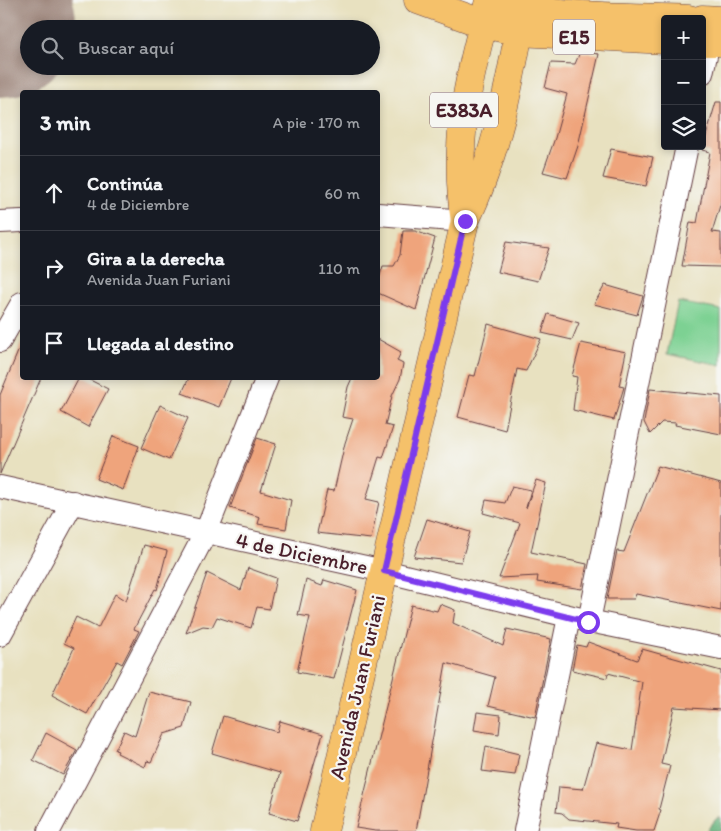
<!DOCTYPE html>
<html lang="es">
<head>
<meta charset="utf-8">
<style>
  :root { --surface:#171b24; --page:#20242c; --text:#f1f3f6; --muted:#9ea1a6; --line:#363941 }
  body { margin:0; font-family:Itim,sans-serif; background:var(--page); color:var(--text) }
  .controls { position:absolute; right:15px; top:15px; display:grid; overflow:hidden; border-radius:5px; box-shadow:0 2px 8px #0003 }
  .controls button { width:45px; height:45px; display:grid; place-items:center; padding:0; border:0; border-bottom:1px solid var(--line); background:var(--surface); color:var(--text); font:25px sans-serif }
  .stop { position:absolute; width:15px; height:15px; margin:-11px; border:4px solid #7c3aed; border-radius:50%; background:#fff }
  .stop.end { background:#7c3aed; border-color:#fff; box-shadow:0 1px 5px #0008 }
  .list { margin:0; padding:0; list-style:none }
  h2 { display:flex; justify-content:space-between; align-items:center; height:65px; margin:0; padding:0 20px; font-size:21px }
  h2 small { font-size:16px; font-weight:400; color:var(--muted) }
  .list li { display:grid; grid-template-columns:32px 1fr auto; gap:15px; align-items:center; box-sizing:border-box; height:75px; padding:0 20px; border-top:1px solid var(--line) }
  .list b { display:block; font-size:19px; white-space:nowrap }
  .list p { margin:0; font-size:16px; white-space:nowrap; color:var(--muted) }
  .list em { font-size:16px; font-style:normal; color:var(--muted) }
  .icon { flex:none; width:28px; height:28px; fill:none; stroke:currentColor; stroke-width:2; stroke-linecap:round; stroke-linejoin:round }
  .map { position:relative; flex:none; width:721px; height:831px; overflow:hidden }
  .search { position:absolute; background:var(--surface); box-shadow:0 2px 8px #0003; left:20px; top:20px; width:360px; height:55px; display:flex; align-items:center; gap:12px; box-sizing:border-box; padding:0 18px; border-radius:28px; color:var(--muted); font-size:19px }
  .panel { position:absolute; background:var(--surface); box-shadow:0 2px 8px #0003; left:20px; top:90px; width:360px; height:290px; border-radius:5px }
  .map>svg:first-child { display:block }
  .green { fill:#7dd193; stroke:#64785f }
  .forest { fill:#66b37d; stroke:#586954 }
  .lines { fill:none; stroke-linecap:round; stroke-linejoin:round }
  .runway { stroke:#998076; stroke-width:150 }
  .building { fill:#efa47b }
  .minor-casing { stroke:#623c41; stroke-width:24 }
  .major-casing { stroke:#623c41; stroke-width:29 }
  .highway-casing { stroke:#623c41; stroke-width:29 }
  .minor { stroke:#fff; stroke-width:22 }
  .major { stroke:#f5c16b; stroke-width:28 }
  .highway { stroke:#f5c16b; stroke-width:28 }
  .route { stroke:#7c3aed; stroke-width:6 }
  .labels { text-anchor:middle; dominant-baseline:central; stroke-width:4.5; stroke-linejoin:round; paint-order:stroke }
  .shield { fill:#f6f6f2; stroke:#7e6067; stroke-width:1 }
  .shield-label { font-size:20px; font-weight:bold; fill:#4a1f2b }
  .street-label { font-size:21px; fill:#4a1f2b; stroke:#f6f6f2 }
</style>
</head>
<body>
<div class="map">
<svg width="721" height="831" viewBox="0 0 721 831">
  <rect width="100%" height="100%" fill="#f6f6f2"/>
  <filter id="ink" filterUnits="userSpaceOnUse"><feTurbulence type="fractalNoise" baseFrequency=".02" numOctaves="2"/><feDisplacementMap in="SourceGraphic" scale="10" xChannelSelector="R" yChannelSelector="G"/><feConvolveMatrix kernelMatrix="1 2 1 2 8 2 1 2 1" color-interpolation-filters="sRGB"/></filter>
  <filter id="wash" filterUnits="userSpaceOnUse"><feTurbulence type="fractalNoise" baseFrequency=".0096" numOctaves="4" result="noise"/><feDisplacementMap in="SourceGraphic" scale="20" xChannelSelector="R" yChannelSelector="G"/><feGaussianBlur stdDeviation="1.12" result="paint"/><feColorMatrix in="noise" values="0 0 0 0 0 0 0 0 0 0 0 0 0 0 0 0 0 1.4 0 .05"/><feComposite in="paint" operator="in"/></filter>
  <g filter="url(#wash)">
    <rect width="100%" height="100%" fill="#e8e1c0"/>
    <path class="green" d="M678,302L721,310V365L667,354Z"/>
    <path class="forest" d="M717,818H721V831H706Z"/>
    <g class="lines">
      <path class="runway" d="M0,22H1"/>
    </g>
    <g id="blocks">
      <g class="building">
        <path d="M580,52L599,54L578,146L567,178L543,172L555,138L567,94L545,88L551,63L575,64Z"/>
        <path d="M716,102H721V202L712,232L721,233V267L682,266L690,222L697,223L710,152L702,150Z"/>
        <path d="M611,149L653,157L646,186L603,178Z"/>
        <path d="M403,231H415L435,238L416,310L378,293V282L383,266H394L400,255Z"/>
        <path d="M506,242L549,248L538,281L498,272Z"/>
        <path d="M605,285L643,296L637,315L594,304Z"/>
        <path d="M548,314L579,323L572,340L542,333Z"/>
        <path d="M488,324L541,339L526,371L517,369L505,430L458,417L469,375L475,376Z"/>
        <path d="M378,339L401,352L397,361L403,364L400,379L392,396L385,425L393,427L383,458L379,457L366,499L379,502L371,539L317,533L327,490L334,491L345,443L353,419L342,417L348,387L352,378H378Z"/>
        <path d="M22,342V378H41L0,474V395Z"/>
        <path d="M581,343L626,352L619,386L624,387L614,420L573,410L577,377L572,376Z"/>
        <path d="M79,378H86L108,389L88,427L61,412Z"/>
        <path d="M189,378H231L219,407L182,393Z"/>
        <path d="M650,389L721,396V434L675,425L676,423L662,422L650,434L644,422Z"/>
        <path d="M160,405L188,418L169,460L141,448Z"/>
        <path d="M113,436L139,446L123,490L96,479Z"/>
        <path d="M257,438L276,444L261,491L291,500L286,529L258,524L260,517L230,508Z"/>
        <path d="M658,466L721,483V611L636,594L634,599H607L617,551L624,552Z"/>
        <path d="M536,480L546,483L531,552L587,564L582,589L537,582L538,576L499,578L520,523L483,513L486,500L505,503L512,486L531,490L526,508Z"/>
        <path d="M427,519L470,532L461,562L414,557Z"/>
        <path d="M144,545L167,551L157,590L155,589L134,629L139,631L122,664L117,661L87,714L52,695L74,648L64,643L76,617L98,628L115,594L126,601Z"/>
        <path d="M248,568L276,578L269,609L257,607L251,628L217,617L212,627L203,626L186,633L207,573L241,590Z"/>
        <path d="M306,580L322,586L324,580L357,590L334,679L297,672L310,617L298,615Z"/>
        <path d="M440,604L455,610L453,623L503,646L507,629L551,639L535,717L488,706L495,677L446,663L416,831H375L356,828L411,605L437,611Z"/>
        <path d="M588,642L637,660L642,649L721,671V710L674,707L661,764L670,766L659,809L661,810L654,831H636L616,828L617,824L569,819L562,813L556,812L559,787L583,789L596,743L632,750L642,682L608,673L607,678L572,670L577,645L586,647Z"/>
        <path d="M149,692L191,702L184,728L164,734L151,762L147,761L145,767L117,753L118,751L115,750L124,731L135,736Z"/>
        <path d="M477,712L501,715L499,734L474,730Z"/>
        <path d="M223,716L277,732L280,721L323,734L297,821L269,813L280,773L212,753Z"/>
        <path d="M46,733L77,750L63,775L33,760Z"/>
        <path d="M486,746L519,754L515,775L482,771Z"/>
      </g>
    </g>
  </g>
  <g filter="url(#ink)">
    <use href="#blocks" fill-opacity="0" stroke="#623c41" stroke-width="1"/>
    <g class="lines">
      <defs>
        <g id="minor">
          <path d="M702,73L709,42"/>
          <path d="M378,214L465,221"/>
          <path d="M0,222L22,221"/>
          <path d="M0,341L22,303"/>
          <path d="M0,487L384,571L589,621L721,648"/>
          <path d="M589,621L687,146"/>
          <path d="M0,635L73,502"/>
          <path d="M49,831L206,532L267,378"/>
          <path d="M525,831L569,617"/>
        </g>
        <g id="major">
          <path d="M465,221C452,141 469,79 489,1"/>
          <path d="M324,831L465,221C497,155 510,82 523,10"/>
        </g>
        <g id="highway">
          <path d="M418,0L484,24L519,32L665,40"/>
          <path d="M489,0C553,18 622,16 689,19"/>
          <path d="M702,19L721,20"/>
          <path d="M702,42H721"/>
        </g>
      </defs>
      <use href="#minor" class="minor-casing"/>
      <use href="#major" class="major-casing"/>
      <use href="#highway" class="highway-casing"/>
      <use href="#minor" class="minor"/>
      <use href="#major" class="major"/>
      <use href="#highway" class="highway"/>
    </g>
  </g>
  <g class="lines" filter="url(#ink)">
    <path class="route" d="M465,221L384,571L588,622"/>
  </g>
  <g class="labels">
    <g class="shield">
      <rect x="553" y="19.5" width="42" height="35" rx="4"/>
      <rect x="430" y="92.5" width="68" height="35" rx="4"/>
    </g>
    <g class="shield-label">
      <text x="574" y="37">E15</text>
      <text x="464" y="110">E383A</text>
    </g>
    <g class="street-label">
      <text transform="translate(302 553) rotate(12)">4 de Diciembre</text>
      <text transform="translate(357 687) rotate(-77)">Avenida Juan Furiani</text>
    </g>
  </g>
</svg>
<div class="controls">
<button>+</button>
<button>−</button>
<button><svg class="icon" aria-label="layers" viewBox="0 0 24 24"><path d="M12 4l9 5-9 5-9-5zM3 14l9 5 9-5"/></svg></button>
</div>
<div class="stop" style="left:588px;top:622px"></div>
<div class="stop end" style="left:465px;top:221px"></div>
<div class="search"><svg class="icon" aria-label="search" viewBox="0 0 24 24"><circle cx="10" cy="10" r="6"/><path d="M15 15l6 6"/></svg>Buscar aquí</div>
<section class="panel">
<h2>3 min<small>A pie · 170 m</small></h2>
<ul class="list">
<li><svg class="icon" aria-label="ahead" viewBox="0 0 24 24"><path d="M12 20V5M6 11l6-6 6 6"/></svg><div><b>Continúa</b><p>4 de Diciembre</p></div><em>60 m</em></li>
<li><svg class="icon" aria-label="right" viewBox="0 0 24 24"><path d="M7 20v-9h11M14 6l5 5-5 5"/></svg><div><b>Gira a la derecha</b><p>Avenida Juan Furiani</p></div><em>110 m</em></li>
<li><svg class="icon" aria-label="arrive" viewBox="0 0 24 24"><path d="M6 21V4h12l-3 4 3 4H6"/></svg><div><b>Llegada al destino</b></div></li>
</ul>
</section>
</div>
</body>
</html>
